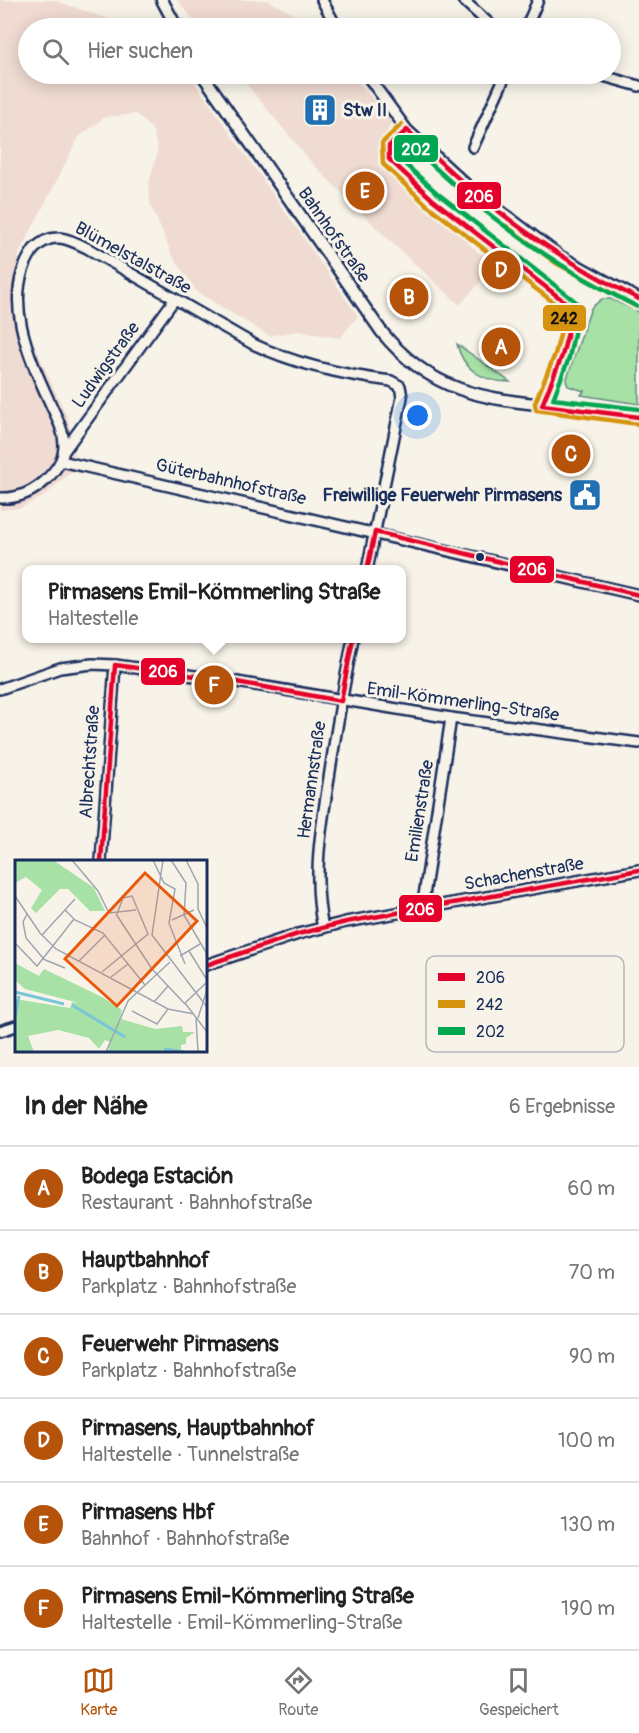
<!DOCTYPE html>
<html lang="de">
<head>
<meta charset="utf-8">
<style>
  :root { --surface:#fff; --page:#f2f2f2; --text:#222; --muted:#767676; --line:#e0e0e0; --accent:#b45309 }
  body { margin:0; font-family:Pangolin,sans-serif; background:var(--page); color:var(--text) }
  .you { position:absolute; left:418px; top:416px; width:21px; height:21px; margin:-15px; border:4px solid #fff; border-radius:50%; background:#1a73e8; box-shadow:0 0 0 9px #1a73e833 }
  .badge { display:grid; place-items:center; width:39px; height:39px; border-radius:50%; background:var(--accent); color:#fff; font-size:20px; font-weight:700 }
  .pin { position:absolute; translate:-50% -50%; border:3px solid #fff; box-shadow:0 2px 6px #0006 }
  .popup { position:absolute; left:22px; top:565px; width:384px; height:78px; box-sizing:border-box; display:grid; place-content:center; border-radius:12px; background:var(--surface); filter:drop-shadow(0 2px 4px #0005); font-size:20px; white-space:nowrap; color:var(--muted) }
  .popup b { font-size:22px; color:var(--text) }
  .popup::after { content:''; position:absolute; left:50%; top:100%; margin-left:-12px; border:12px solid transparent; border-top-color:var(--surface) }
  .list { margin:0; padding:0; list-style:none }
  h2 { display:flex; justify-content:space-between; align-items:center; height:78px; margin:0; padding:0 24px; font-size:26px }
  h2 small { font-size:20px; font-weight:400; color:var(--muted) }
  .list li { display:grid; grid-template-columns:39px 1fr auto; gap:18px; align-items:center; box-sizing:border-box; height:84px; padding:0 24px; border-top:2px solid var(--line) }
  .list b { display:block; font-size:22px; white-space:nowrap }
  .list p { margin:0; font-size:20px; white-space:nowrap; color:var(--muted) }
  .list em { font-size:20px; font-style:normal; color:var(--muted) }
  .icon { flex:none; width:33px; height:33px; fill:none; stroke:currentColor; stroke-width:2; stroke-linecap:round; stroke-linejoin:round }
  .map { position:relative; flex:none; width:639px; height:1067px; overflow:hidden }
  .search { position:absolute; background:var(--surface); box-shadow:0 3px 15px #0003; left:18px; right:18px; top:18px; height:66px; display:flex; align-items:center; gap:15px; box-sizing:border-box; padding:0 21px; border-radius:33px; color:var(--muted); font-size:22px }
  .sheet { height:582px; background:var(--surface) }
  nav { display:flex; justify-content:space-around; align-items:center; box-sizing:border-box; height:84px; border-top:2px solid var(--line); background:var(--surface); font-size:16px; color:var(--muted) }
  nav a { display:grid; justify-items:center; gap:3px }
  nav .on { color:var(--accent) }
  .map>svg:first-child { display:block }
  .built { fill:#f0dbd2 }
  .green { fill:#a7e1a6; stroke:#618882; stroke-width:1.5 }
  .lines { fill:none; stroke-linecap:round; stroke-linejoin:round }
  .minor-casing { stroke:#1b2f5e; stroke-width:14 }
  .tertiary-casing { stroke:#1b2f5e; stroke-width:15 }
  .minor { stroke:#f7f3e8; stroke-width:9 }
  .tertiary { stroke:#f7f3e8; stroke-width:10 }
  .bus-1-casing { stroke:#f7f3e8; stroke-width:9 }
  .bus-2-casing { stroke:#f7f3e8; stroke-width:9 }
  .bus-3-casing { stroke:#f7f3e8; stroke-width:9 }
  .bus-1 { stroke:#e4002b; stroke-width:4.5 }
  .bus-2 { stroke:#d6940e; stroke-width:4.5 }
  .bus-3 { stroke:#00a651; stroke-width:4.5 }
  .bus-dot { fill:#1b2f5e; stroke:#f7f3e8; stroke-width:2 }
  .labels { text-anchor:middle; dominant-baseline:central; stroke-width:6; stroke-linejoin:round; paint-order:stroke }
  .poi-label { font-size:18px; font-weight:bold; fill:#1b2f5e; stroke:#f7f3e8; text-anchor:start }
  .street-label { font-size:18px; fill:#1b2f5e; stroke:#f7f3e8 }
  .inset-river { fill:none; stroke:#79c6d7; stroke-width:3 }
  .inset-road { fill:none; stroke:#9fa5b1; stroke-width:1.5 }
  .view { fill:#e8590c; fill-opacity:0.15; stroke:#e8590c; stroke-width:3 }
  .inset-edge { fill:none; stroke:#1b2f5e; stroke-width:3 }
  .key { fill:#f7f3e8; stroke:#b5b8bf; stroke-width:1.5 }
  .key-label { font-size:16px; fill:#1b2f5e }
  .line-badge { stroke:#f7f3e8; stroke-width:2 }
  .badge-label { font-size:16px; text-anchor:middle; font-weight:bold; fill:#fff }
  .pale-badge-label { font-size:16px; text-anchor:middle; font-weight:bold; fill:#111 }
</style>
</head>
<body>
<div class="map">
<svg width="639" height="1067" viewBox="0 0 639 1067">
  <rect width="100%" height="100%" fill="#f7f3e8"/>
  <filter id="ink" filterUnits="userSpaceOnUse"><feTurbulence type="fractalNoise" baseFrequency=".0167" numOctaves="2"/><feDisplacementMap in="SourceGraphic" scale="12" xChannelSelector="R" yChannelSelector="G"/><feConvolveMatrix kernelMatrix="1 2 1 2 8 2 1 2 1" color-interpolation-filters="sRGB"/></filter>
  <g filter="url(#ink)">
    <g class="built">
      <path d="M0,0H54L134,28H28V74H189L358,316L340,338L297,331L269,336L197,292L172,255L151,206L148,186L158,150L152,129L136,114L105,117L79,137L19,254L15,287L20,314L68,419L74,456L73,470L43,497L20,508L0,510Z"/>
      <path d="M177,0H267L293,14L308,28H201Z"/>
      <path d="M238,74H351L392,121L378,151V164L494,266L460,305L394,245L311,162Z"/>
    </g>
    <g class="green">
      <path d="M602,299H611L639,312V404L581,395L584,391L568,386L566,381L591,308Z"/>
      <path d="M457,344L510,382C483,382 463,370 457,344Z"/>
    </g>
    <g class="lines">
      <defs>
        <g id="minor">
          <path d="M322,0L337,28"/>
          <path d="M463,0L494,28"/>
          <path d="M526,28L538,0"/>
          <path d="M366,74L407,130L469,187L560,256L639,299"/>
          <path d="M596,74L639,86"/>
          <path d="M473,147L506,74"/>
          <path d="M64,451L174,300"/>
          <path d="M61,461L639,595"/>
          <path d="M0,498C18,499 33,492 46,480C53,473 61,464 63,454C67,437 58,420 51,405C29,357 0,296 34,249C52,231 67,238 87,248L253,344C297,365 343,375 391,381L400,386L402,397L367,570"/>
          <path d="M0,689L60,668L92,664L115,665L231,681L451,718L639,743"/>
          <path d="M101,861L115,665"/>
          <path d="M422,909L451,718"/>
          <path d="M323,928C312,878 321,828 329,778C336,731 344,685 353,638"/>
          <path d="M206,965L298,934L346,922L639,870"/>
          <path d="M0,1031L16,1026"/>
        </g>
        <g id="tertiary">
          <path d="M162,0L177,28"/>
          <path d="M202,74L381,331C430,392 482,399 556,406C584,409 612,413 639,417"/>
        </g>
      </defs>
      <use href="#minor" class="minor-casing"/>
      <use href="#tertiary" class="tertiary-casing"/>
      <use href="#minor" class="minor"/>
      <use href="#tertiary" class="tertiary"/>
      <defs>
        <g id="bus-1">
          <path d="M639,299C551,256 476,200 407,130L389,146V159L432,199L574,309L562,356L542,405L639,417"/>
          <path d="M367,570L375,532L639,595"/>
          <path d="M101,861L115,665L231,681L341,701L353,638"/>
          <path d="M206,965L298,934L346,922L639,870"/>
        </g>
        <g id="bus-2">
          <path d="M402,124L382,143L383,164L427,205L566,312L555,354L535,403L536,410L638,424"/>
          <path d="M506,226L556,263L635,306"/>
        </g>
        <path id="bus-3" d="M636,306C549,264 474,209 407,140L396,149V156L437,193L580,305L569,358L553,399L639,409"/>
      </defs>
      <use href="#bus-1" class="bus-1-casing"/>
      <use href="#bus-2" class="bus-2-casing"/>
      <use href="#bus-3" class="bus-3-casing"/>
      <use href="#bus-1" class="bus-1"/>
      <use href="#bus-2" class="bus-2"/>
      <use href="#bus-3" class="bus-3"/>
    </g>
  </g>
  <defs>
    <symbol id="building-square" viewBox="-11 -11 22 22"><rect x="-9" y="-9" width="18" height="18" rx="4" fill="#1f6fb2" stroke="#f7f3e8"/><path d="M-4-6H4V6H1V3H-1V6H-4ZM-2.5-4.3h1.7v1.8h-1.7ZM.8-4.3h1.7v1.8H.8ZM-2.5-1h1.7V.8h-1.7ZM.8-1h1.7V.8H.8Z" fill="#fff"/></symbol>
    <symbol id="civic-square" viewBox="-11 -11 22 22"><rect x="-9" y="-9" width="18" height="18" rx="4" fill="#1f6fb2" stroke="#f7f3e8"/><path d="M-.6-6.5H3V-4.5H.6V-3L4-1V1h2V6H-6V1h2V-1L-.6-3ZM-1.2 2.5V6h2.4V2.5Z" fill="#fff"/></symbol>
  </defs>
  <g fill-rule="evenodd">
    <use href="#building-square" x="301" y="91" width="38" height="38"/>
    <use href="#civic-square" x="566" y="476" width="38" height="38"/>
  </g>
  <circle class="bus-dot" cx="480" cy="557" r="5"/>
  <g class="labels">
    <g class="poi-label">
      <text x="343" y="110">Stw II</text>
      <text x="562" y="495" text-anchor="end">Freiwillige Feuerwehr Pirmasens</text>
    </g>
    <g class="street-label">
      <text transform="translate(334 235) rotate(55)">Bahnhofstraße</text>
      <text transform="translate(133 258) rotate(29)">Blümelstalstraße</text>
      <text transform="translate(106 365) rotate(-54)">Ludwigstraße</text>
      <text transform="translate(231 482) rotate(13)">Güterbahnhofstraße</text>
      <text transform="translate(463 702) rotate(8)">Emil-Kömmerling-Straße</text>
      <text transform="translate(90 762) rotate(-86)">Albrechtstraße</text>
      <text transform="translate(312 780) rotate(-82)">Hermannstraße</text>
      <text transform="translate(420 811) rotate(-81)">Emilienstraße</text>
      <text transform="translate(524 874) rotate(-10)">Schachenstraße</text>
    </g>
  </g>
  <g transform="translate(15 860)">
    <rect width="192" height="192" fill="#f7f3e8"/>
    <path d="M0,0H38L79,28L90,51H75L53,29H45L21,53L16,48L27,30L11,17L0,23ZM0,103L24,116L29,109L87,137L107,150L104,163L106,159L140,169L167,166L168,172H180L171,178V184L166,185V190L181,192H93L95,182L90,180L84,189L74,178L43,170L13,176L19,192H0V139L55,148L57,142L64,143L10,129L0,120Z" fill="#a7e1a6"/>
    <path class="inset-river" d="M0,132L49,144M57,145L110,177M0,158L4,136M149,189L169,192"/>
    <path class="inset-road" d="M57,0L83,31L94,53L121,50M138,0L149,23L160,29L154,63L170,104M148,0L137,75L192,147M156,0L171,23L169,55L192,94M171,0L183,24V49L192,68M0,36L25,73L41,89L153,149L179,154M50,50L60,60L88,73L130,125M12,54L8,62L11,78L28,98M101,54L137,109L170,144M157,60L179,50M27,75L60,39M0,83L22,106L59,59M174,91L192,120M165,96L185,84M28,99L50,108M64,101L90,75M87,112L133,74L117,36L108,38L102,54M96,117L113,104M192,122L170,143L192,172M139,142L153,126M117,151L142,164L153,149M181,158L183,192M183,158L192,130M91,192L113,141L155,102"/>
    <path class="view" d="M130,13L182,61L102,146L50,99Z"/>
    <rect width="192" height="192" class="inset-edge"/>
  </g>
  <rect x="426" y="956" width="198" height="96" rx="9" class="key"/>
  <rect x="438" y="973" width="27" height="8" fill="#e4002b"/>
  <rect x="438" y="1000" width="27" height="8" fill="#d6940e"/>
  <rect x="438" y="1027" width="27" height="8" fill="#00a651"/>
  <g class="key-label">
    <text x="476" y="983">206</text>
    <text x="476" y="1010">242</text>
    <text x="476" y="1037">202</text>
  </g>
  <g class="line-badge">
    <rect x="393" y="134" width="46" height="29" rx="6" fill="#00a651"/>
    <rect x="456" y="181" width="46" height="29" rx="6" fill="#e4002b"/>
    <rect x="542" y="304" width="45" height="28" rx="6" fill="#d6940e"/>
    <rect x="509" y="555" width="46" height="29" rx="6" fill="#e4002b"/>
    <rect x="140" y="657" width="46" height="29" rx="6" fill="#e4002b"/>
    <rect x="398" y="894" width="45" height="29" rx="6" fill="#e4002b"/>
  </g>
  <g class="badge-label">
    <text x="416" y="155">202</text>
    <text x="479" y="202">206</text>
    <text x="532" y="575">206</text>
    <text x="163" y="677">206</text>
    <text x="420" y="915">206</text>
  </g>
  <g class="pale-badge-label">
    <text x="564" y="324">242</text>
  </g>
</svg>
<div class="you"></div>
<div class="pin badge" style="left:501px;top:347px">A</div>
<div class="pin badge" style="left:409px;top:297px">B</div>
<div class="pin badge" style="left:571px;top:454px">C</div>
<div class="pin badge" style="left:501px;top:270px">D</div>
<div class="pin badge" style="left:365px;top:191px">E</div>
<div class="pin badge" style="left:214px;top:685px">F</div>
<div class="popup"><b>Pirmasens Emil-Kömmerling Straße</b>Haltestelle</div>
<div class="search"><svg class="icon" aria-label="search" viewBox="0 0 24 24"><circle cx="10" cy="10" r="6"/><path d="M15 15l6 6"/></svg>Hier suchen</div>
</div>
<section class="sheet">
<h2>In der Nähe<small>6 Ergebnisse</small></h2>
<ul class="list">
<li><span class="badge">A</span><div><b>Bodega Estación</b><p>Restaurant · Bahnhofstraße</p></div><em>60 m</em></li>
<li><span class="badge">B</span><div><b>Hauptbahnhof</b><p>Parkplatz · Bahnhofstraße</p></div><em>70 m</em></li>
<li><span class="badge">C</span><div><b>Feuerwehr Pirmasens</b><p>Parkplatz · Bahnhofstraße</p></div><em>90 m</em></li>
<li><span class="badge">D</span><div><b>Pirmasens, Hauptbahnhof</b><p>Haltestelle · Tunnelstraße</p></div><em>100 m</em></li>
<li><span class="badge">E</span><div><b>Pirmasens Hbf</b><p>Bahnhof · Bahnhofstraße</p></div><em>130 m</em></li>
<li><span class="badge">F</span><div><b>Pirmasens Emil-Kömmerling Straße</b><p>Haltestelle · Emil-Kömmerling-Straße</p></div><em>190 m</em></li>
</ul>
</section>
<nav>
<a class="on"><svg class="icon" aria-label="map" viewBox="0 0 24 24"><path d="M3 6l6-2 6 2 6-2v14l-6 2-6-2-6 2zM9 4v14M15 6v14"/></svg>Karte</a>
<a><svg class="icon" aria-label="directions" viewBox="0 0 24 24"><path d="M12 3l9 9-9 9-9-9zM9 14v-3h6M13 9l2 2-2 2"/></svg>Route</a>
<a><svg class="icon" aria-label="saved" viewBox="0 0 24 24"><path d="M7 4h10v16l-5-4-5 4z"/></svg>Gespeichert</a>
</nav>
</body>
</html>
